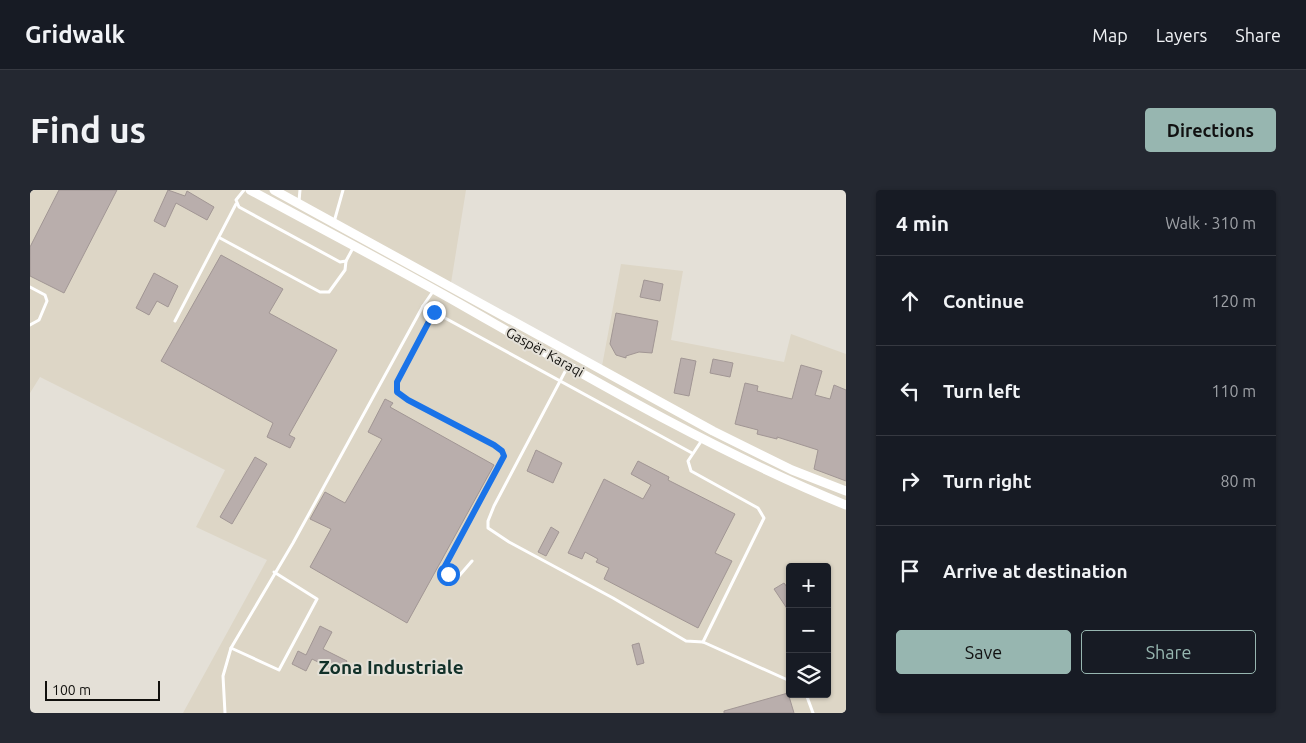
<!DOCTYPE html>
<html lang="en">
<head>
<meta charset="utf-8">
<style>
  :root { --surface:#171b24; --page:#242831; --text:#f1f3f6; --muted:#9ea1a6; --line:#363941; --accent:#97b6b0 }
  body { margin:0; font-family:Ubuntu,sans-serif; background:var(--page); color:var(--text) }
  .controls { position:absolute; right:15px; bottom:15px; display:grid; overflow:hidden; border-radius:5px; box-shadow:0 1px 4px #0004 }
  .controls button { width:45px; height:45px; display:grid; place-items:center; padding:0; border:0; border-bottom:1px solid var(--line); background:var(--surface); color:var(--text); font:25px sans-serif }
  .scale { position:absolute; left:15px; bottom:12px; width:115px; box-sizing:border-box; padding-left:5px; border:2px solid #11100d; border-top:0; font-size:14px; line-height:18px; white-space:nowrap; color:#11100d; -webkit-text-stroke:4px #e4e0d7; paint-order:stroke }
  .stop { position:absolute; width:15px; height:15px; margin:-11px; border:4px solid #1a73e8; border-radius:50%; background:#fff }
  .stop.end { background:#1a73e8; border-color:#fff; box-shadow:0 1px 5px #0008 }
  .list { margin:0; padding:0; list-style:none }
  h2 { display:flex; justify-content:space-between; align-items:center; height:65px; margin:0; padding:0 20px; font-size:21px }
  h2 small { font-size:16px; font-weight:400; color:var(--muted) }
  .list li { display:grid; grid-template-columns:32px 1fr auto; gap:15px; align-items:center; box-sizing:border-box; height:90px; padding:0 20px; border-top:1px solid var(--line) }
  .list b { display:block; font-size:19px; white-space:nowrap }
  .list em { font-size:16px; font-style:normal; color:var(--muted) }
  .actions { display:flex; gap:10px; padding:15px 20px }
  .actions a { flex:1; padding:11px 0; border:1px solid var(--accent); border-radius:5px; text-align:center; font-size:18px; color:var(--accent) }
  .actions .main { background:var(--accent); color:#111 }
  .icon { flex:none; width:28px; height:28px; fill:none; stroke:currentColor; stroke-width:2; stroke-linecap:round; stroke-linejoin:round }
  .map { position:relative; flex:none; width:816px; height:523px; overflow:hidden; border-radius:5px }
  header { display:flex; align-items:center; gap:30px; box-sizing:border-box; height:70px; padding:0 25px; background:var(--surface); border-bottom:1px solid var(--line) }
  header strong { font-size:24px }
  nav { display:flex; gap:28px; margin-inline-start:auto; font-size:18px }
  .intro { display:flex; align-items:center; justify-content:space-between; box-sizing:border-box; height:120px; padding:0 30px }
  h1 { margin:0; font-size:35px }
  .button { padding:12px 22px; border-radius:5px; background:var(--accent); color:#111; font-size:18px; font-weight:700 }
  main { display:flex; gap:30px; padding:0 30px }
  aside { flex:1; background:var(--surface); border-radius:5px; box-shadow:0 1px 4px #0004 }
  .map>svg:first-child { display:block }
  .built { fill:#ddd6c6; fill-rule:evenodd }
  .building { fill:#b9aeac; stroke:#a19694 }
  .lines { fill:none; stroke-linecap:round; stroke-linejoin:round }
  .lane { stroke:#fff; stroke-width:3 }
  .secondary { stroke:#fff; stroke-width:9 }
  .route { stroke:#1a73e8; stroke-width:6 }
  .labels { text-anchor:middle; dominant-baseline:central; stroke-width:4; stroke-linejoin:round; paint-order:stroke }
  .street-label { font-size:14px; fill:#11100d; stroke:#e4e0d7 }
  .district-label { font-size:19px; font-weight:bold; fill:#113028; stroke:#e4e0d7 }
</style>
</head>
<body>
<header>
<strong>Gridwalk</strong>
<nav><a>Map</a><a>Layers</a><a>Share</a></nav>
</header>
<div class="intro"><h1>Find us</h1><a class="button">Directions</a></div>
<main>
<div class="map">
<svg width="816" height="523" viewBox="0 0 816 523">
  <rect width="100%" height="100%" fill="#e4e0d7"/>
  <path class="built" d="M0,0H436L421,93L572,176L591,74L653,81L641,150L754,172L761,144L816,164V523H153L237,370L166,337L195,280L10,187L0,203ZM760,377H797V504H760Z"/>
  <g class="building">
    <path d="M29,0H87L34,103L0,86V57Z"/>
    <path d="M138,0L155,6L157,1L184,17L177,30L146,13L135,37L124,31Z"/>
    <path d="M191,65L253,99L239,123L307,160L259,245L265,248L260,258L237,247L243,233L131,171Z"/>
    <path d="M124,83L148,96L138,117L127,111L119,125L106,118Z"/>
    <path d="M614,90L633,94L630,111L610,107Z"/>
    <path d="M586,123L628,131L622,163L609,162L596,166V168L586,165L580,154Z"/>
    <path d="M651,168L666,171L659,206L644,203Z"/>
    <path d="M683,169L703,173L700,187L680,183Z"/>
    <path d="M771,175L792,181L785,205L800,209L804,195L816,200V291L784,279L788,260L747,247V249L727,244L728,240L705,234L715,193L728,196L727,201L762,209Z"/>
    <path d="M355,209L363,213L360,217L464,275L377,433L280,377L301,339L280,329L295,302L315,313L352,249L338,242Z"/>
    <path d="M506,260L532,273L523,293L497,281Z"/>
    <path d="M225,267L237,274L202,334L190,327Z"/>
    <path d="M608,271L639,287L638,290L705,324L685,363L702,371L668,438L574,389L579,378L566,372L568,369L555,362L552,369L538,363L574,289L613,309L621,295L601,284Z"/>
    <path d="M521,337L529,342L516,366L508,362Z"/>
    <path d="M754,393L760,401V423L744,399Z"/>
    <path d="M290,436L302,442L293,459L317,471L310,483L282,469L276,481L262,474L268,461L276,465Z"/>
    <path d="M609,453L614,473L607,475L602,455Z"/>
    <path d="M758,503L764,523H694V521Z"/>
  </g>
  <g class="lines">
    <g class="lane">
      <path d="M214,0L206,10L209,17L310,72L316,71L323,58"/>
      <path d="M269,11L270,0"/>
      <path d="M304,32L313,0"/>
      <path d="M190,48L290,102H299L315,80L316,71"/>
      <path d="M0,97L15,105L17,111L9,130L0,135"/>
      <path d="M393,116L662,263"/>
      <path d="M404,122L367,192C365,202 370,205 378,211L473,261L474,265L422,361L415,381L421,387L429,386L442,371"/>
      <path d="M145,131L206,14"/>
      <path d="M538,176L464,316L458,331V338L479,352L583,408L656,451L673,452L760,491"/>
      <path d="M672,250L658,271L661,281L728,318L734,328L673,452"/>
      <path d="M201,458L249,480L287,409L244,382"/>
      <path d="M776,504L783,523"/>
      <path d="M195,523L193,486L201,458L263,353L393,116L404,100"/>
    </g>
    <g class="secondary">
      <path d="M220,0C290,38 361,75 430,114C556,186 681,260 816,315"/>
      <path d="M244,0L683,241L762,280L816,301"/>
    </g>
  </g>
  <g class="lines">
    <path class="route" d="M404,122L367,192V202L378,210L464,255L472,261L474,266L415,376L418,384"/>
  </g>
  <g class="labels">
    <g class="street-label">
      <text transform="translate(515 162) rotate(29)">Gaspër Karaqi</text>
    </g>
    <g class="district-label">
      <text x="361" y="477">Zona Industriale</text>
    </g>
  </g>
</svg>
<div class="controls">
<button>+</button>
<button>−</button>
<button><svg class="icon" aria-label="layers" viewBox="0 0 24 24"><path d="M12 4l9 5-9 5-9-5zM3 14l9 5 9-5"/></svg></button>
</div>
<div class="scale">100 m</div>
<div class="stop" style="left:418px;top:384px"></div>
<div class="stop end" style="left:404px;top:122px"></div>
</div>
<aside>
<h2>4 min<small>Walk · 310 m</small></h2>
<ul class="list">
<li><svg class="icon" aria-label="ahead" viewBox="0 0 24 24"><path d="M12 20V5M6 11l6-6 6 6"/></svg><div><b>Continue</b></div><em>120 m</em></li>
<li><svg class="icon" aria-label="left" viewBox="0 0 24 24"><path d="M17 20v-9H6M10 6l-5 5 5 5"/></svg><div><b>Turn left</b></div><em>110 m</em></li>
<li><svg class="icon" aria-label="right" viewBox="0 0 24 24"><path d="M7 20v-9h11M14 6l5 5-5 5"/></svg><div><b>Turn right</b></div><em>80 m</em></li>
<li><svg class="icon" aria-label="arrive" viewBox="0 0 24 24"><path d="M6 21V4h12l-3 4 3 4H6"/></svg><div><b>Arrive at destination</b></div></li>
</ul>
<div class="actions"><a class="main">Save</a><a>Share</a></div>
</aside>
</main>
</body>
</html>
